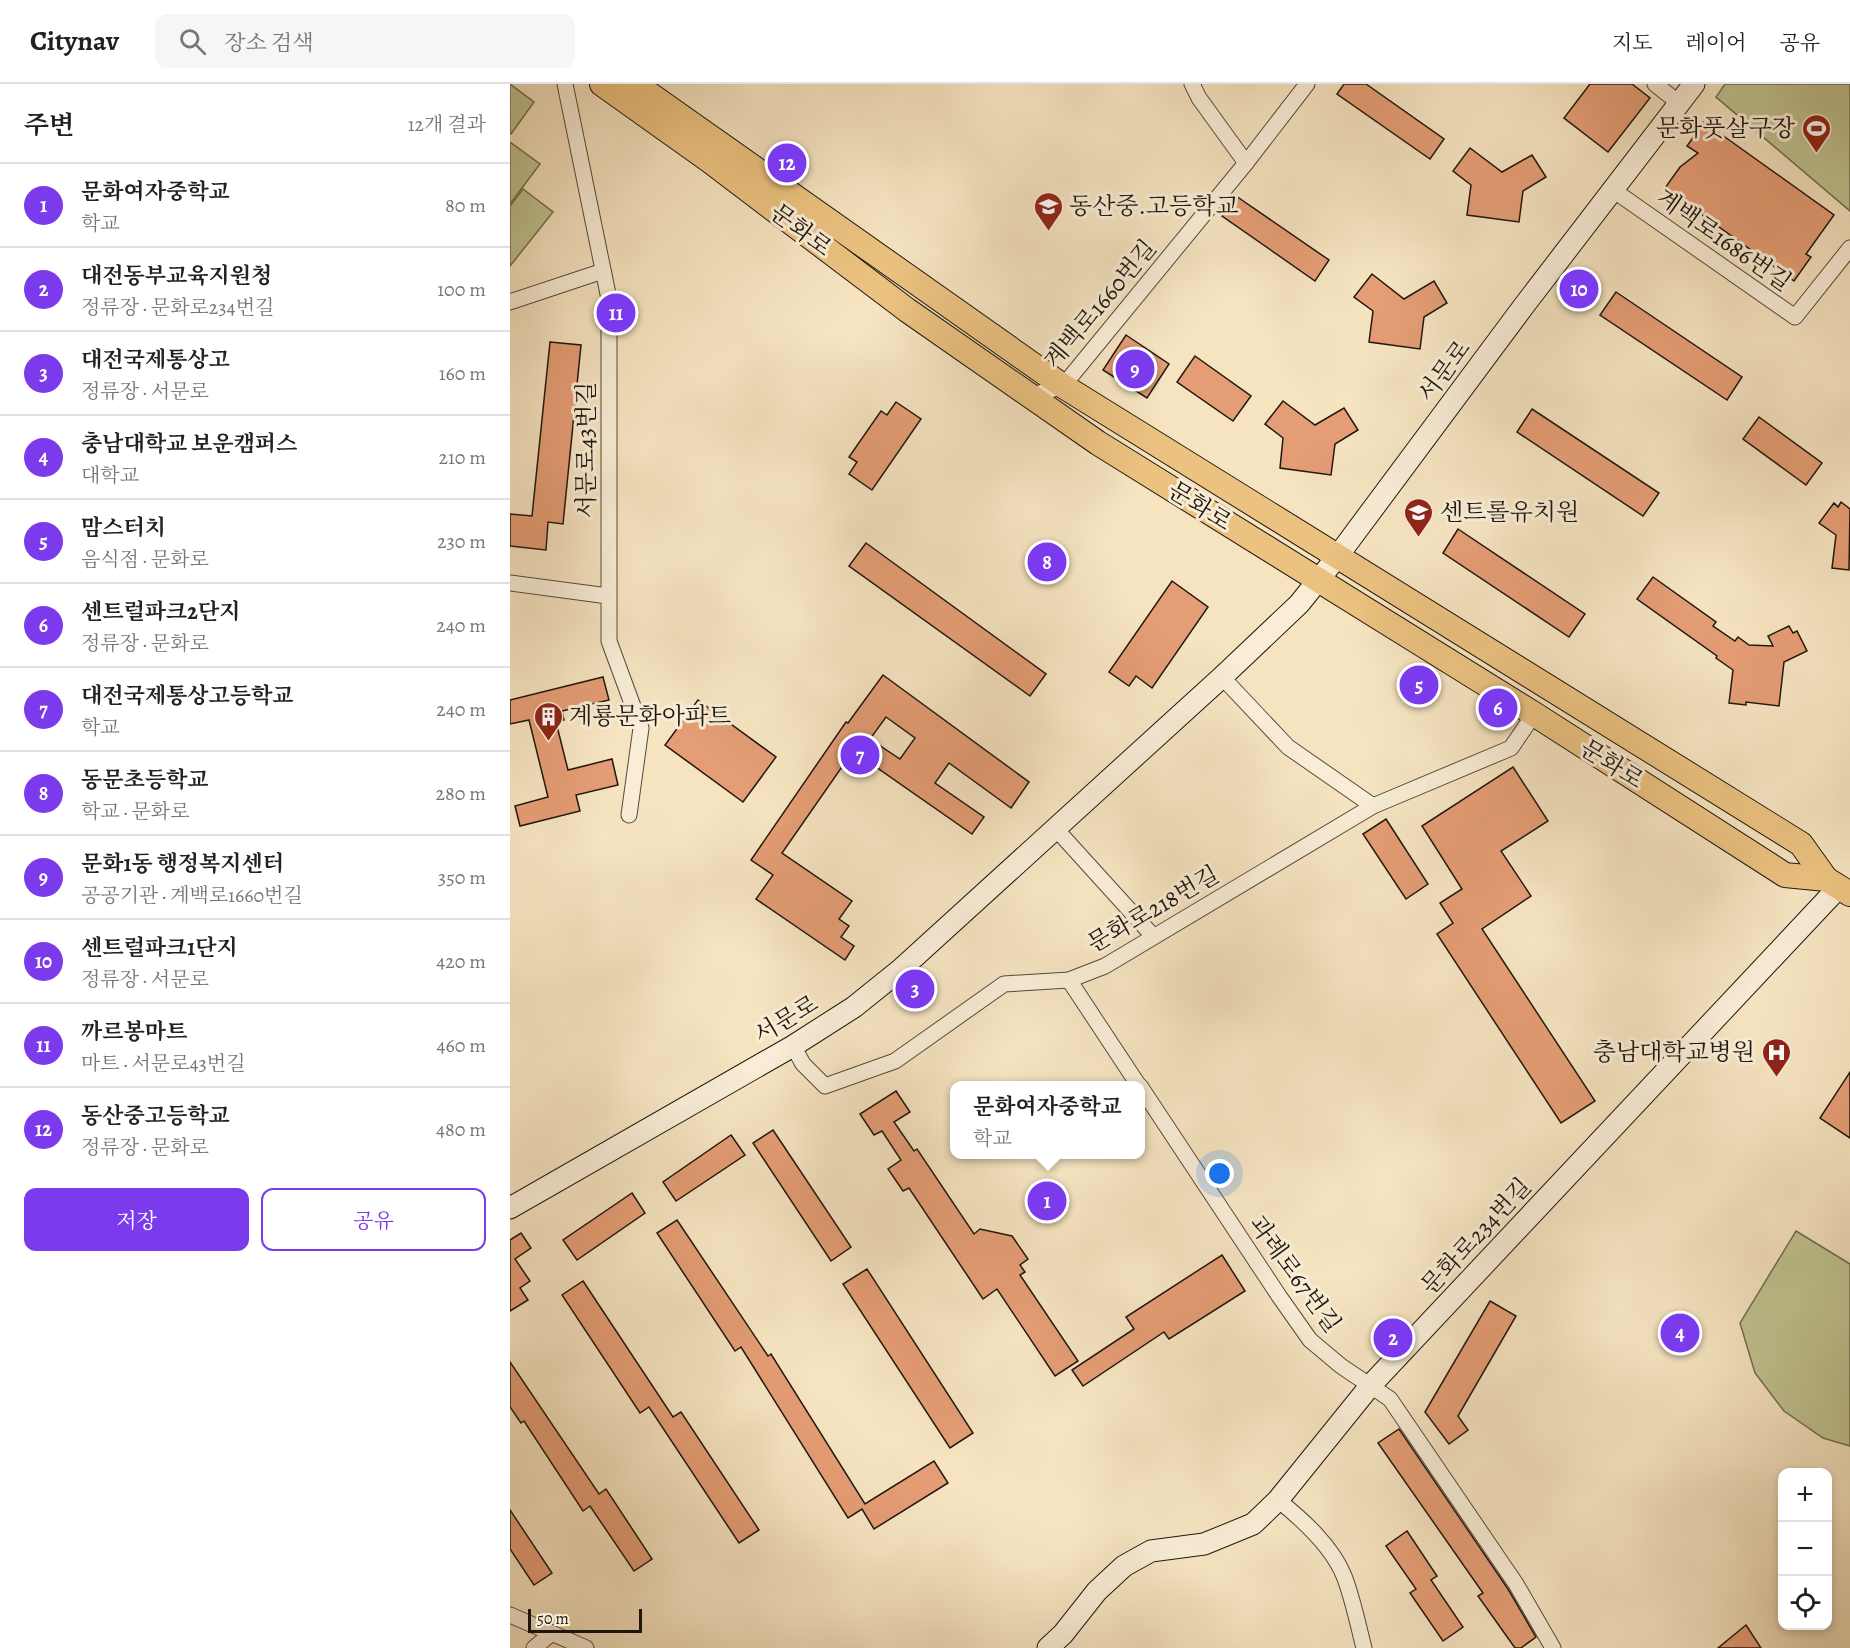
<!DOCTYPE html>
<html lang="ko">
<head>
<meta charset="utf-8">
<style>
  :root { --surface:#fff; --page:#f6f6f6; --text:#222; --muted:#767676; --line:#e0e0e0; --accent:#7c3aed }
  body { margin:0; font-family:Alegreya,"Noto Serif KR",serif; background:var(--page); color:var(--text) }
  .controls { position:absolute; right:18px; bottom:18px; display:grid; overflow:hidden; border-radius:12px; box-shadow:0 3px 9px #0003 }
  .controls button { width:54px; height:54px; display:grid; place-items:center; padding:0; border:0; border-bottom:2px solid var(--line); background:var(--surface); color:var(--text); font:30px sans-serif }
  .scale { position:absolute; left:18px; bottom:15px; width:114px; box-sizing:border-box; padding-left:6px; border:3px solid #1f170e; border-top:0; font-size:16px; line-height:21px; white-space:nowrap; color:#1f170e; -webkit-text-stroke:4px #f9edd7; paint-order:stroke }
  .you { position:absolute; left:710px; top:1090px; width:21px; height:21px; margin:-15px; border:4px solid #fff; border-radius:50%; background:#1a73e8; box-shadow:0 0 0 9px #1a73e833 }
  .badge { display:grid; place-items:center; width:39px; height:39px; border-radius:50%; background:var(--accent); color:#fff; font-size:20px; font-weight:700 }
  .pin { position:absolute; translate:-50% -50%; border:3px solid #fff; box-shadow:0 2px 6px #0006 }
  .popup { position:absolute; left:440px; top:997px; width:195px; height:78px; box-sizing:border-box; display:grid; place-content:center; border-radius:12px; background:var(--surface); filter:drop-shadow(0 2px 4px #0005); font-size:20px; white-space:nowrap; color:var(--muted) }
  .popup b { font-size:22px; color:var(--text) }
  .popup::after { content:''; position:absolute; left:50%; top:100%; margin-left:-12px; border:12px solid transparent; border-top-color:var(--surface) }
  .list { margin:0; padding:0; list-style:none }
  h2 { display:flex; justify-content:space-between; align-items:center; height:78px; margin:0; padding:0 24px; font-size:26px }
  h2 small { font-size:20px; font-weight:400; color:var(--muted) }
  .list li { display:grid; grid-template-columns:39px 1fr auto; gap:18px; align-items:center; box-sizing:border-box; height:84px; padding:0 24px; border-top:2px solid var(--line) }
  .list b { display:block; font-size:22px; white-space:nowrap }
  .list p { margin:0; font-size:20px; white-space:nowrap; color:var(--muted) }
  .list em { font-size:20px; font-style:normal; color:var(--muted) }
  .actions { display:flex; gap:12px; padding:18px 24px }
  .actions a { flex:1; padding:14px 0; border:2px solid var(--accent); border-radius:12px; text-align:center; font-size:21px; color:var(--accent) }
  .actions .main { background:var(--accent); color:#fff }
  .icon { flex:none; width:33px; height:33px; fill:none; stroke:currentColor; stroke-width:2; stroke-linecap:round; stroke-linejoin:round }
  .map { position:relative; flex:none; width:1340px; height:1564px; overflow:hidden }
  header { display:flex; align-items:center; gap:36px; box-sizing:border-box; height:84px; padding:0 30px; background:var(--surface); border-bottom:2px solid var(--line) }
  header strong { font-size:28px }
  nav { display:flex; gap:33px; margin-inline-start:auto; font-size:21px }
  .search { width:420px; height:54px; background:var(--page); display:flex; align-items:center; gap:15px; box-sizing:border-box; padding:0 21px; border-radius:12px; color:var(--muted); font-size:22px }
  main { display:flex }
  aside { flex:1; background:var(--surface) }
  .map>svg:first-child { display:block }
  .green { fill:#c0c391; stroke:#706d50; stroke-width:1.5 }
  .building { fill:#e59d75; stroke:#1f170e; stroke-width:1.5; fill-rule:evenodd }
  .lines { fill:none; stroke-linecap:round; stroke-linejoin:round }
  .street-casing { stroke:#554a3b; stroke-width:17 }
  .secondary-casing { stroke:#1f170e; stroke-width:23 }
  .primary-casing { stroke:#1f170e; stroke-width:26 }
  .street { stroke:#f9edd7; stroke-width:15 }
  .secondary { stroke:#f9edd7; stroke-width:21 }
  .primary { stroke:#ebc280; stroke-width:24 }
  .labels { text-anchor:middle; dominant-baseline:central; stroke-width:6; stroke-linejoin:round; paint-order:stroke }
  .poi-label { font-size:24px; fill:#1f170e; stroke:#f9edd7; text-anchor:start }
  .street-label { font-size:24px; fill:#1f170e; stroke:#f9edd7 }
</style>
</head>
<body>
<header>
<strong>Citynav</strong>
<div class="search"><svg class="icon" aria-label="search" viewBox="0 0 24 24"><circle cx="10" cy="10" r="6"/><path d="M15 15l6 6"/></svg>장소 검색</div>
<nav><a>지도</a><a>레이어</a><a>공유</a></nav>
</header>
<main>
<aside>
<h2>주변<small>12개 결과</small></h2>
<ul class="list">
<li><span class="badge">1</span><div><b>문화여자중학교</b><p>학교</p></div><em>80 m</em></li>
<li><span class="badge">2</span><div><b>대전동부교육지원청</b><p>정류장 · 문화로234번길</p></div><em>100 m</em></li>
<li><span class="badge">3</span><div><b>대전국제통상고</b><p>정류장 · 서문로</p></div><em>160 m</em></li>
<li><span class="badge">4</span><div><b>충남대학교 보운캠퍼스</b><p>대학교</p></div><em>210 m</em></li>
<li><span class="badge">5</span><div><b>맘스터치</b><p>음식점 · 문화로</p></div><em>230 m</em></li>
<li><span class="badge">6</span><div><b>센트럴파크2단지</b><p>정류장 · 문화로</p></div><em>240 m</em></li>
<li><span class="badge">7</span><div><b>대전국제통상고등학교</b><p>학교</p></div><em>240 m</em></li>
<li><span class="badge">8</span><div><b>동문초등학교</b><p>학교 · 문화로</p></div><em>280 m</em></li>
<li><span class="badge">9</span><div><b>문화1동 행정복지센터</b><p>공공기관 · 계백로1660번길</p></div><em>350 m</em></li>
<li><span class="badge">10</span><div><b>센트럴파크1단지</b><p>정류장 · 서문로</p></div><em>420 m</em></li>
<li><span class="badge">11</span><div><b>까르봉마트</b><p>마트 · 서문로43번길</p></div><em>460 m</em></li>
<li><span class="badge">12</span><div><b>동산중고등학교</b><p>정류장 · 문화로</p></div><em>480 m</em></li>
</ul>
<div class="actions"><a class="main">저장</a><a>공유</a></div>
</aside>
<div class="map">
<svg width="1340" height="1564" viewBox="0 0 1340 1564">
  <rect width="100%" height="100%" fill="#f6e4c1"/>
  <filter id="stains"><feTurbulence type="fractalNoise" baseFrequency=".00333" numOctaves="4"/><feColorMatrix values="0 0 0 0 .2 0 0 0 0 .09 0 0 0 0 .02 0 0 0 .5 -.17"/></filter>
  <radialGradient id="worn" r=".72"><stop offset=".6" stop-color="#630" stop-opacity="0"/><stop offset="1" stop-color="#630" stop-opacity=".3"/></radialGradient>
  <g class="green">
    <path d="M0,0L24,18L1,50L0,49Z"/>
    <path d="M1215,0H1340V127L1206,13Z"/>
    <path d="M0,58L30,80L0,120Z"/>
    <path d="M13,105L43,128L0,182V122Z"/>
    <path d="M1286,1147L1340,1180V1362L1313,1354L1274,1327L1245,1289L1230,1239Z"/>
  </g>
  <g class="building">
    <path d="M834,0H856L934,55L920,75L827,10Z"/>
    <path d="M1080,0H1122L1140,14L1098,68L1054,34Z"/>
    <path d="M1194,38L1324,131L1296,170L1301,173L1284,197L1155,104L1170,83L1188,69L1177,62Z"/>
    <path d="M960,64L992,88L1022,71L1036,93L1013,107L1009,138L957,131L961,101L943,87Z"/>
    <path d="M726,112L819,176L805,197L712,132Z"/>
    <path d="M862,190L894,215L924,197L937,219L914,233L910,265L859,258L863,227L844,213Z"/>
    <path d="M1106,208L1232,293L1217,316L1090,231Z"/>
    <path d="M616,251L659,280L637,314L593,286Z"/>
    <path d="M40,258L71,261L53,440L38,438L36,466L0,462V430L22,432Z"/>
    <path d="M685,272L741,312L723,337L667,298Z"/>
    <path d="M773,317L805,341L834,324L848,346L825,360L821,391L770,384L773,354L755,340Z"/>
    <path d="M386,318L411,335L362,406L339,390L347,378L339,373L371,327L377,331Z"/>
    <path d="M1022,325L1149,409L1133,432L1007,348Z"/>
    <path d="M1249,333L1312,379L1296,401L1233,355Z"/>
    <path d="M1331,418L1340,425L1339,486L1322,484L1326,451L1309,439L1324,419L1328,423Z"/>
    <path d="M948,445L1075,530L1059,553L933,469Z"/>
    <path d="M356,459L536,590L520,612L339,482Z"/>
    <path d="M1143,493L1206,538L1203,542L1225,557L1228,553L1239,561L1263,562L1258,552L1279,542L1283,549L1287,547L1297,567L1274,578L1269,622L1236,618V621L1219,619L1223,586L1206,574L1207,572L1127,515Z"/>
    <path d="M662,497L698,523L642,604L626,592L619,602L599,588Z"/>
    <path d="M373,591L519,698L501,724L439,679L425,699L474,733L462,750L343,667L272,769L342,817L329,835L339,842L331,853L344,862L335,876L246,815L263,791L241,776L336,638L338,639ZM376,633L405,654L390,675L360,655Z"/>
    <path d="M93,593L99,616L52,627L54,636L46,638L58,686L102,675L108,701L66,711L70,727L10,742L5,722L38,713L19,636L0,640V616Z"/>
    <path d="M188,616L266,673L233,718L155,661Z"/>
    <path d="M1003,683L1038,737L991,767L1021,812L972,845L1085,1017L1051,1039L927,850L943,839L930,819L952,805L912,742Z"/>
    <path d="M876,735L918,800L896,815L853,750Z"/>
    <path d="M1340,988V1054L1310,1034Z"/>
    <path d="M386,1007L400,1028L384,1038L404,1067L407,1065L464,1150L470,1145L502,1152L518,1175L510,1181L515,1188L510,1191L568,1277L545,1292L487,1205L473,1215L399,1104L393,1107L378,1085L391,1076L372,1047L364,1051L350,1030Z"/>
    <path d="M263,1046L341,1163L321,1177L243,1059Z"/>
    <path d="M221,1051L235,1071L166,1117L153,1098Z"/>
    <path d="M122,1109L135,1129L67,1176L53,1156Z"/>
    <path d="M167,1136L258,1272L261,1270L355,1420L424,1377L438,1399L364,1445L352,1425L338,1434L231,1263L225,1267L147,1149Z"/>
    <path d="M11,1149L21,1164L5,1175L20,1197L10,1204L18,1216L0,1227V1156Z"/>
    <path d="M712,1171L735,1207L659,1255L654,1248L573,1302L562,1286L624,1245L616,1233Z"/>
    <path d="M357,1185L463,1349L440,1364L333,1200Z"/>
    <path d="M73,1197L163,1333L171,1328L249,1446L229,1459L139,1323L130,1329L52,1211Z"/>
    <path d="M980,1217L1006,1232L948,1332L958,1346L939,1360L915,1328Z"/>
    <path d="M0,1278L89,1410L96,1405L142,1475L124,1487L80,1422L73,1427L14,1337L11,1339L0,1323Z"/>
    <path d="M889,1345L998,1505L1026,1553L1011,1564H1005L968,1512L973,1509L868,1359Z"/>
    <path d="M0,1426L42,1489L24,1501L0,1465Z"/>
    <path d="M897,1447L927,1492L921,1496L953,1543L933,1557L900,1509L906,1505L876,1462Z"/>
    <path d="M1236,1541L1251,1564H1208Z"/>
  </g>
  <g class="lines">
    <defs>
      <g id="street">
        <path d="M55,0L99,215V557L131,644L119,731"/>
        <path d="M682,0L689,14L736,79"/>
        <path d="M1145,0L1169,19"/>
        <path d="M1103,106L1285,233L1340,164"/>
        <path d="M0,218L93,187"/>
        <path d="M520,312L553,302L736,79L797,0"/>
        <path d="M0,499L98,512"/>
        <path d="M712,593L778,663L863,722"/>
        <path d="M546,745L643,852"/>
        <path d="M559,896L629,1002"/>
        <path d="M283,962L293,980L315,1002L385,977L494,900L559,896L595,882L863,722L1001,664L1024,630"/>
        <path d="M630,1002L769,1212L800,1256L831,1282L880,1315L1006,1500L1043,1564"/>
        <path d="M768,1416C793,1436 822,1462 834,1492C843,1515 848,1541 854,1564"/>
        <path d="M0,1531L76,1564"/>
        <path d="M24,1564L42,1549"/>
      </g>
      <g id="secondary">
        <path d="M0,1124L283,962L344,923L390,886L712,593L789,520L827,473L1013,223L1184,0"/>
        <path d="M538,1564L553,1550L587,1507L614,1482L641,1467L694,1460L743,1440L768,1416L860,1302L1329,803"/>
      </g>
      <g id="primary">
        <path d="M92,0L200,77L397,226L588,359L1024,630L1275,791L1316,795L1340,810"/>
        <path d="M125,0L553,302L1291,760L1316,795"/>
      </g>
    </defs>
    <use href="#street" class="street-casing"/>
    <use href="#secondary" class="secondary-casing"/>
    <use href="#primary" class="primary-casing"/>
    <use href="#street" class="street"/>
    <use href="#secondary" class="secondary"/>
    <use href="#primary" class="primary"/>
  </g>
  <defs>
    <symbol id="stadium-pin" viewBox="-11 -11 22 30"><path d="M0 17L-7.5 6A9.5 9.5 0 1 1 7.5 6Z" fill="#8f2418" stroke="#f9edd7"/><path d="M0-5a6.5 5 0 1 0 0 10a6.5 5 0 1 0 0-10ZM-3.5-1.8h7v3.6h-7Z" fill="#fff"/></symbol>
    <symbol id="school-pin" viewBox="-11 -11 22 30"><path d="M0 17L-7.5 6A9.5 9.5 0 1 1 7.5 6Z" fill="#8f2418" stroke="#f9edd7"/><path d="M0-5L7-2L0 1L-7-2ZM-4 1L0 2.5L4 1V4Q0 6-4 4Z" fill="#fff"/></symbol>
    <symbol id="building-pin" viewBox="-11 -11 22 30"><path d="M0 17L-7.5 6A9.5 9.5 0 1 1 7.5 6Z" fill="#8f2418" stroke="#f9edd7"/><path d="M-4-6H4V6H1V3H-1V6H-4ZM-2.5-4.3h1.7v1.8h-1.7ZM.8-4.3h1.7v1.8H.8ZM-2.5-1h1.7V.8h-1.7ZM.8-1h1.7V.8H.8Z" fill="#fff"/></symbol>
    <symbol id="hospital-pin" viewBox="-11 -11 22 30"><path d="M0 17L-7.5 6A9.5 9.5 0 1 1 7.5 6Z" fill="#8f2418" stroke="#f9edd7"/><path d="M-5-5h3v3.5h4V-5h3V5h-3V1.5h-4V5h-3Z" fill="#fff"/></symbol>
  </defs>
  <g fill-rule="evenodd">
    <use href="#stadium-pin" x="1290" y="28" width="33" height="45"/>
    <use href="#school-pin" x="522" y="106" width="33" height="45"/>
    <use href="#school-pin" x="892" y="412" width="33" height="45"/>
    <use href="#building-pin" x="22" y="616" width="33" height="45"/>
    <use href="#hospital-pin" x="1250" y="952" width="33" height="45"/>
  </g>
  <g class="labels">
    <g class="poi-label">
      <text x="1285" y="44" text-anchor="end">문화풋살구장</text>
      <text x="559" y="122">동산중.고등학교</text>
      <text x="930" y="428">센트롤유치원</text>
      <text x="59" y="632">계룡문화아파트</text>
      <text x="1245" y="968" text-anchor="end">충남대학교병원</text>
    </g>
    <g class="street-label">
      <text transform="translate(291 146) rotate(37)">문화로</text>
      <text transform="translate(1214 156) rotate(35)">계백로1686번길</text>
      <text transform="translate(590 220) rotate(-50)">계백로1660번길</text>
      <text transform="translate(934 287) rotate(-53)">서문로</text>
      <text transform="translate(76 366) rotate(-90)">서문로43번길</text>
      <text transform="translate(690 422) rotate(32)">문화로</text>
      <text transform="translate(1102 680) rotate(32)">문화로</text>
      <text transform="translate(643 825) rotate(-30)">문화로218번길</text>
      <text transform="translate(276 935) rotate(-31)">서문로</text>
      <text transform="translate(966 1152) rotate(-47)">문화로234번길</text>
      <text transform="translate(785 1190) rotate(54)">과례로67번길</text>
    </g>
  </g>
  <rect width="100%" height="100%" filter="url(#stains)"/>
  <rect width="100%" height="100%" fill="url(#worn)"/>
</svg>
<div class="controls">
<button>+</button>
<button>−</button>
<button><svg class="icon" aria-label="locate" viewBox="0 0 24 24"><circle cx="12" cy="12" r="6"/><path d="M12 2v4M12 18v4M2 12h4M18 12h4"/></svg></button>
</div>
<div class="scale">50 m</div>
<div class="you"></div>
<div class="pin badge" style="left:537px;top:1117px">1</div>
<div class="popup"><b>문화여자중학교</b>학교</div>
<div class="pin badge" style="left:883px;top:1254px">2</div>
<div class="pin badge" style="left:405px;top:905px">3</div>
<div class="pin badge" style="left:1170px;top:1249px">4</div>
<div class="pin badge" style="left:909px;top:601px">5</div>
<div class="pin badge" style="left:988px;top:624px">6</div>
<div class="pin badge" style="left:350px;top:671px">7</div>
<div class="pin badge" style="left:537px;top:478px">8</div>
<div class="pin badge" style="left:625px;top:285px">9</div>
<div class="pin badge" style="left:1069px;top:205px">10</div>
<div class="pin badge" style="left:106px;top:229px">11</div>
<div class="pin badge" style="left:277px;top:79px">12</div>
</div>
</main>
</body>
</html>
